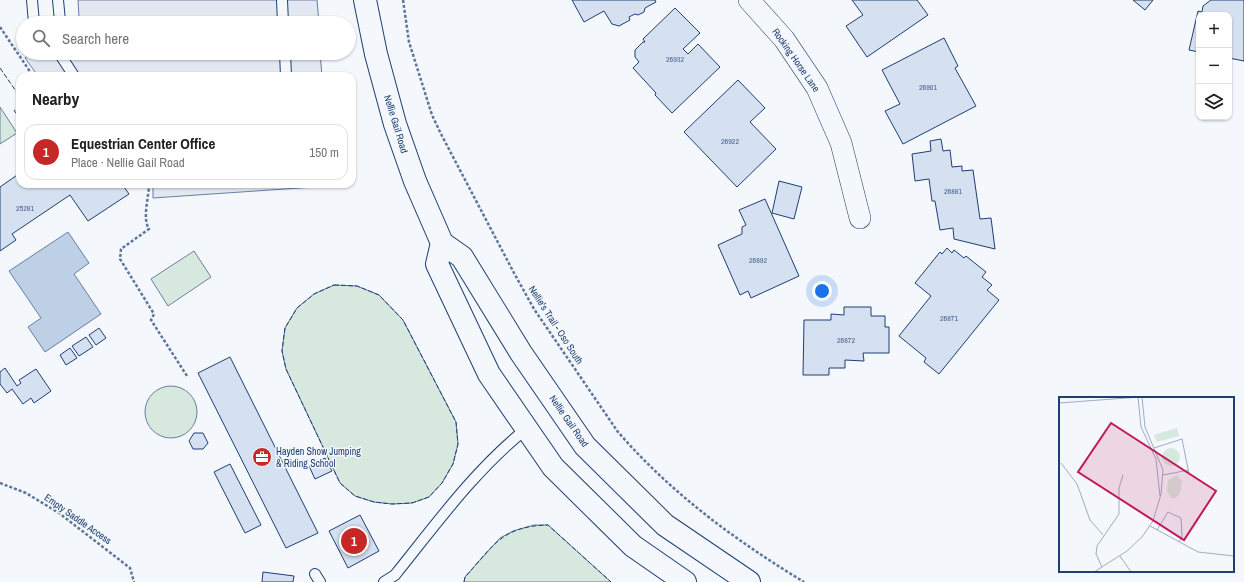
<!DOCTYPE html>
<html lang="en">
<head>
<meta charset="utf-8">
<style>
  :root { --surface:#fff; --page:#f6f6f6; --text:#202124; --muted:#757577; --line:#e0e0e0; --accent:#c62828 }
  body { margin:0; font-family:"Archivo Narrow",sans-serif; background:var(--page); color:var(--text) }
  .controls { position:absolute; right:12px; top:12px; display:grid; overflow:hidden; border-radius:8px; box-shadow:0 1px 3px #0004 }
  .controls button { width:36px; height:36px; display:grid; place-items:center; padding:0; border:0; border-bottom:1px solid var(--line); background:var(--surface); color:var(--text); font:20px sans-serif }
  .you { position:absolute; left:822px; top:291px; width:14px; height:14px; margin:-10px; border:3px solid #fff; border-radius:50%; background:#1a73e8; box-shadow:0 0 0 6px #1a73e833 }
  .badge { display:grid; place-items:center; width:26px; height:26px; border-radius:50%; background:var(--accent); color:#fff; font-size:13px; font-weight:700 }
  .pin { position:absolute; translate:-50% -50%; border:2px solid #fff; box-shadow:0 1px 4px #0006 }
  .list { margin:0; padding:0; list-style:none }
  h2 { display:flex; justify-content:space-between; align-items:center; height:52px; margin:0; padding:0 16px; font-size:17px }
  h2 small { font-size:13px; font-weight:400; color:var(--muted) }
  .list li { display:grid; grid-template-columns:26px 1fr auto; gap:12px; align-items:center; box-sizing:border-box; height:56px; margin:0 8px 8px; padding:0 8px; border:1px solid var(--line); border-radius:12px }
  .list b { display:block; font-size:15px; white-space:nowrap }
  .list p { margin:0; font-size:13px; white-space:nowrap; color:var(--muted) }
  .list em { font-size:13px; font-style:normal; color:var(--muted) }
  .icon { flex:none; width:22px; height:22px; fill:none; stroke:currentColor; stroke-width:2; stroke-linecap:round; stroke-linejoin:round }
  .map { position:relative; flex:none; width:1244px; height:582px; overflow:hidden }
  .search { position:absolute; background:var(--surface); box-shadow:0 1px 3px #0004; left:16px; top:16px; width:340px; height:44px; display:flex; align-items:center; gap:10px; box-sizing:border-box; padding:0 14px; border-radius:22px; color:var(--muted); font-size:15px }
  .panel { position:absolute; background:var(--surface); box-shadow:0 1px 3px #0004; left:16px; top:72px; width:340px; height:116px; border-radius:12px }
  .map>svg:first-child { display:block }
  .green { fill:#d7e8df; stroke:#687fa3 }
  .parking { fill:#e3e8f0; stroke:#687fa3 }
  .water { fill:#bed0e5; stroke:#687fa3 }
  .building { fill:#d5e0f0; stroke:#1d3f73 }
  .lines { fill:none; stroke-linecap:round; stroke-linejoin:round }
  .lane-casing { stroke:#1d3f73; stroke-width:12 }
  .street-casing { stroke:#1d3f73; stroke-width:22 }
  .secondary-casing { stroke:#1d3f73; stroke-width:24 }
  .path { stroke:#5e769c; stroke-width:2.5; stroke-dasharray:3 2; stroke-linecap:butt }
  .lane { stroke:#f4f7fb; stroke-width:10 }
  .street { stroke:#f4f7fb; stroke-width:21 }
  .secondary { stroke:#f4f7fb; stroke-width:22 }
  .fence { stroke:#1d3f73; stroke-width:1; stroke-dasharray:5 2; stroke-linecap:butt }
  .labels { text-anchor:middle; dominant-baseline:central; stroke-width:3; stroke-linejoin:round; paint-order:stroke }
  .number-label { font-size:8px; fill:#4b6792 }
  .street-label { font-size:10px; fill:#1d3f73; stroke:#f4f7fb }
  .poi-label { font-size:10px; fill:#1d3f73; stroke:#f4f7fb; text-anchor:start }
  .inset-road { fill:none; stroke:#9eadc5; stroke-width:1 }
  .view { fill:#c2185b; fill-opacity:0.15; stroke:#c2185b; stroke-width:2 }
  .inset-edge { fill:none; stroke:#1d3f73; stroke-width:2 }
</style>
</head>
<body>
<div class="map">
<svg width="1244" height="582" viewBox="0 0 1244 582">
  <rect width="100%" height="100%" fill="#f4f7fb"/>
  <g class="green">
    <path d="M0,107L17,133L0,144Z"/>
    <path d="M194,251L211,277L168,306L151,279Z"/>
    <path d="M334,285L357,286L379,295L403,320L456,422L458,444L453,464L442,483L429,497L412,503L392,504L374,502L355,496L340,483L286,369L282,351L285,328L297,308L314,294Z"/>
    <circle cx="171" cy="412" r="26"/>
    <path d="M534,525H548L611,582H464L465,577L500,538L513,531Z"/>
  </g>
  <g class="parking">
    <path d="M78,0H317L319,23H72L79,17Z"/>
    <path d="M32,53H320L322,76H38L25,58Z"/>
    <path d="M153,184H329V186L153,198Z"/>
  </g>
  <path class="water" d="M68,232L89,263L74,274L101,314L45,352L28,327L41,318L9,271Z"/>
  <g class="building">
    <path d="M572,0H655L656,2L645,8L644,12L638,15L635,14L629,17L630,20L619,26L612,24L604,11L584,22Z"/>
    <path d="M852,0H917L928,15L867,57L846,26L863,15Z"/>
    <path d="M1133,0H1153L1145,10Z"/>
    <path d="M1211,0H1244V61L1229,58V15H1199V52L1189,50L1198,11L1202,12L1203,6Z"/>
    <path d="M675,8L700,33L683,49L688,54L698,44L720,67L672,113L655,95L656,93L633,68L639,62L635,57V50L643,42H645L643,39Z"/>
    <path d="M944,38L958,66L955,68L976,106L903,144L885,111L900,104L882,70Z"/>
    <path d="M738,80L765,108L750,122L776,149L737,187L684,132Z"/>
    <path d="M941,139L943,151L950,150L952,167L962,166V171L973,170L980,219L991,218L995,249L954,239L953,228L940,230L935,201H932L929,179L915,181L912,154L931,151L930,141Z"/>
    <path d="M20,173V184H122L129,194L88,221L70,195L12,234L16,240L0,251V187Z"/>
    <path d="M779,181L802,187L794,219L772,213Z"/>
    <path d="M765,199L799,276L751,298L748,291L740,295L718,245L742,234V227L746,225L739,210Z"/>
    <path d="M947,248L952,253L954,250L964,258L966,256L986,272L982,277L992,285L987,290L999,300L939,374L924,362L926,358L899,336L931,296L915,283L940,252L942,254Z"/>
    <path d="M844,307H871V316H885V327H889V353H863L864,361L845,360V368H829V375H803L804,320H831V314L844,315Z"/>
    <path d="M99,328L106,338L96,345L89,335Z"/>
    <path d="M86,337L93,347L79,356L72,346Z"/>
    <path d="M70,348L77,358L66,365L60,355Z"/>
    <path d="M230,357L318,533L286,548L198,373Z"/>
    <path d="M5,368L17,386L21,383L19,380L36,369L51,391L34,403L31,398L23,404L12,389L7,393L0,384V372Z"/>
    <path d="M194,433H203L208,443L203,449H193L189,441Z"/>
    <path d="M325,458L332,471L315,479L309,466Z"/>
    <path d="M230,464L261,525L245,533L214,472Z"/>
    <path d="M360,515L379,551L348,568L329,531Z"/>
    <path d="M263,572L294,576L293,582H262Z"/>
  </g>
  <g class="lines">
    <defs>
      <g id="lane">
        <path d="M32,0L34,23"/>
        <path d="M58,0L60,21L59,23"/>
        <path d="M282,0L283,23"/>
        <path d="M59,53L74,76"/>
        <path d="M285,53L286,76"/>
        <path d="M315,574L320,582"/>
        <path d="M384,582L395,575C436,524 475,470 526,429"/>
      </g>
      <path id="street" d="M749,0L784,39L817,88L841,143L860,218"/>
      <g id="secondary">
        <path d="M365,0L376,54L395,124L415,181L442,243L462,257L521,353L585,446L665,525L749,582"/>
        <path d="M442,243L437,264L489,374L553,467L633,546L685,582"/>
      </g>
    </defs>
    <use href="#lane" class="lane-casing"/>
    <use href="#street" class="street-casing"/>
    <use href="#secondary" class="secondary-casing"/>
    <g class="path">
      <path d="M403,0L409,42L432,115L441,134L514,273L534,309L618,432C672,494 735,540 804,582"/>
      <path d="M0,27L33,76"/>
      <path d="M149,184C149,197 142,218 149,229L121,249L120,259L154,314L151,320L187,376"/>
      <path d="M0,483L26,493L59,513L130,568L134,582"/>
    </g>
    <use href="#lane" class="lane"/>
    <use href="#street" class="street"/>
    <use href="#secondary" class="secondary"/>
    <g class="fence">
      <path d="M0,68L20,97"/>
      <path d="M20,106L14,110L20,119"/>
      <path d="M20,145V147"/>
      <path d="M334,285L357,286L379,295L403,320L456,422L458,444L453,464L442,483L429,497L412,503L392,504L374,502L355,496L340,483L286,369L282,351L285,328L297,308L314,294Z"/>
      <path d="M464,582L465,577C493,546 502,526 548,525L611,582"/>
    </g>
  </g>
  <defs>
    <symbol id="office-disc" viewBox="-11 -11 22 22"><circle r="9.5" fill="#c62828" stroke="#f4f7fb"/><path d="M-6-3h4V-5.5h4V-3h4V5H-6ZM-1-4.5V-3h2v-1.5ZM-6 0V1H6V0Z" fill="#fff"/></symbol>
  </defs>
  <g fill-rule="evenodd">
    <use href="#office-disc" x="251" y="446" width="22" height="22"/>
  </g>
  <g class="labels">
    <g class="number-label">
      <text x="675" y="59">26932</text>
      <text x="928" y="87">26901</text>
      <text x="730" y="141">26922</text>
      <text x="953" y="191">26881</text>
      <text x="25" y="208">25281</text>
      <text x="758" y="260">26892</text>
      <text x="949" y="318">26871</text>
      <text x="846" y="340">26872</text>
    </g>
    <g class="street-label">
      <text transform="translate(796 60) rotate(55)">Rocking Horse Lane</text>
      <text transform="translate(396 124) rotate(73)">Nellie Gail Road</text>
      <text transform="translate(556 325) rotate(57)">Nellie's Trail - Oso South</text>
      <text transform="translate(569 421) rotate(55)">Nellie Gail Road</text>
      <text transform="translate(78 519) rotate(35)">Empty Saddle Access</text>
    </g>
    <g class="poi-label">
      <text x="276" y="451">Hayden Show Jumping<tspan x="276" dy="12">&amp; Riding School</tspan></text>
    </g>
  </g>
  <g transform="translate(1059 397)">
    <rect width="175" height="175" fill="#f4f7fb"/>
    <path d="M118,31L120,39L98,45L95,38ZM103 60a9 9 0 1 1 18 0a9 9 0 1 1-18 0ZM118,78L123,84L121,96L117,101H112L108,94L109,83Z" fill="#d7e8df"/>
    <path class="inset-road" d="M79,0L82,30L97,62L101,99M0,6L81,0M95,51L123,42L130,77M2,66L18,87L31,123L44,138M104,78L130,73M91,129L139,155L175,159M98,133L109,115L122,121L123,140L120,145M61,159L72,175M43,170L37,157L38,149L60,117V91L64,78M35,175L68,154L83,140L94,124L102,97L104,73L86,30L83,0"/>
    <path class="view" d="M52,26L157,94L125,143L19,75Z"/>
    <rect width="175" height="175" class="inset-edge"/>
  </g>
</svg>
<div class="controls">
<button>+</button>
<button>−</button>
<button><svg class="icon" aria-label="layers" viewBox="0 0 24 24"><path d="M12 4l9 5-9 5-9-5zM3 14l9 5 9-5"/></svg></button>
</div>
<div class="you"></div>
<div class="pin badge" style="left:354px;top:541px">1</div>
<div class="search"><svg class="icon" aria-label="search" viewBox="0 0 24 24"><circle cx="10" cy="10" r="6"/><path d="M15 15l6 6"/></svg>Search here</div>
<section class="panel">
<h2>Nearby<small></small></h2>
<ul class="list">
<li><span class="badge">1</span><div><b>Equestrian Center Office</b><p>Place · Nellie Gail Road</p></div><em>150 m</em></li>
</ul>
</section>
</div>
</body>
</html>
